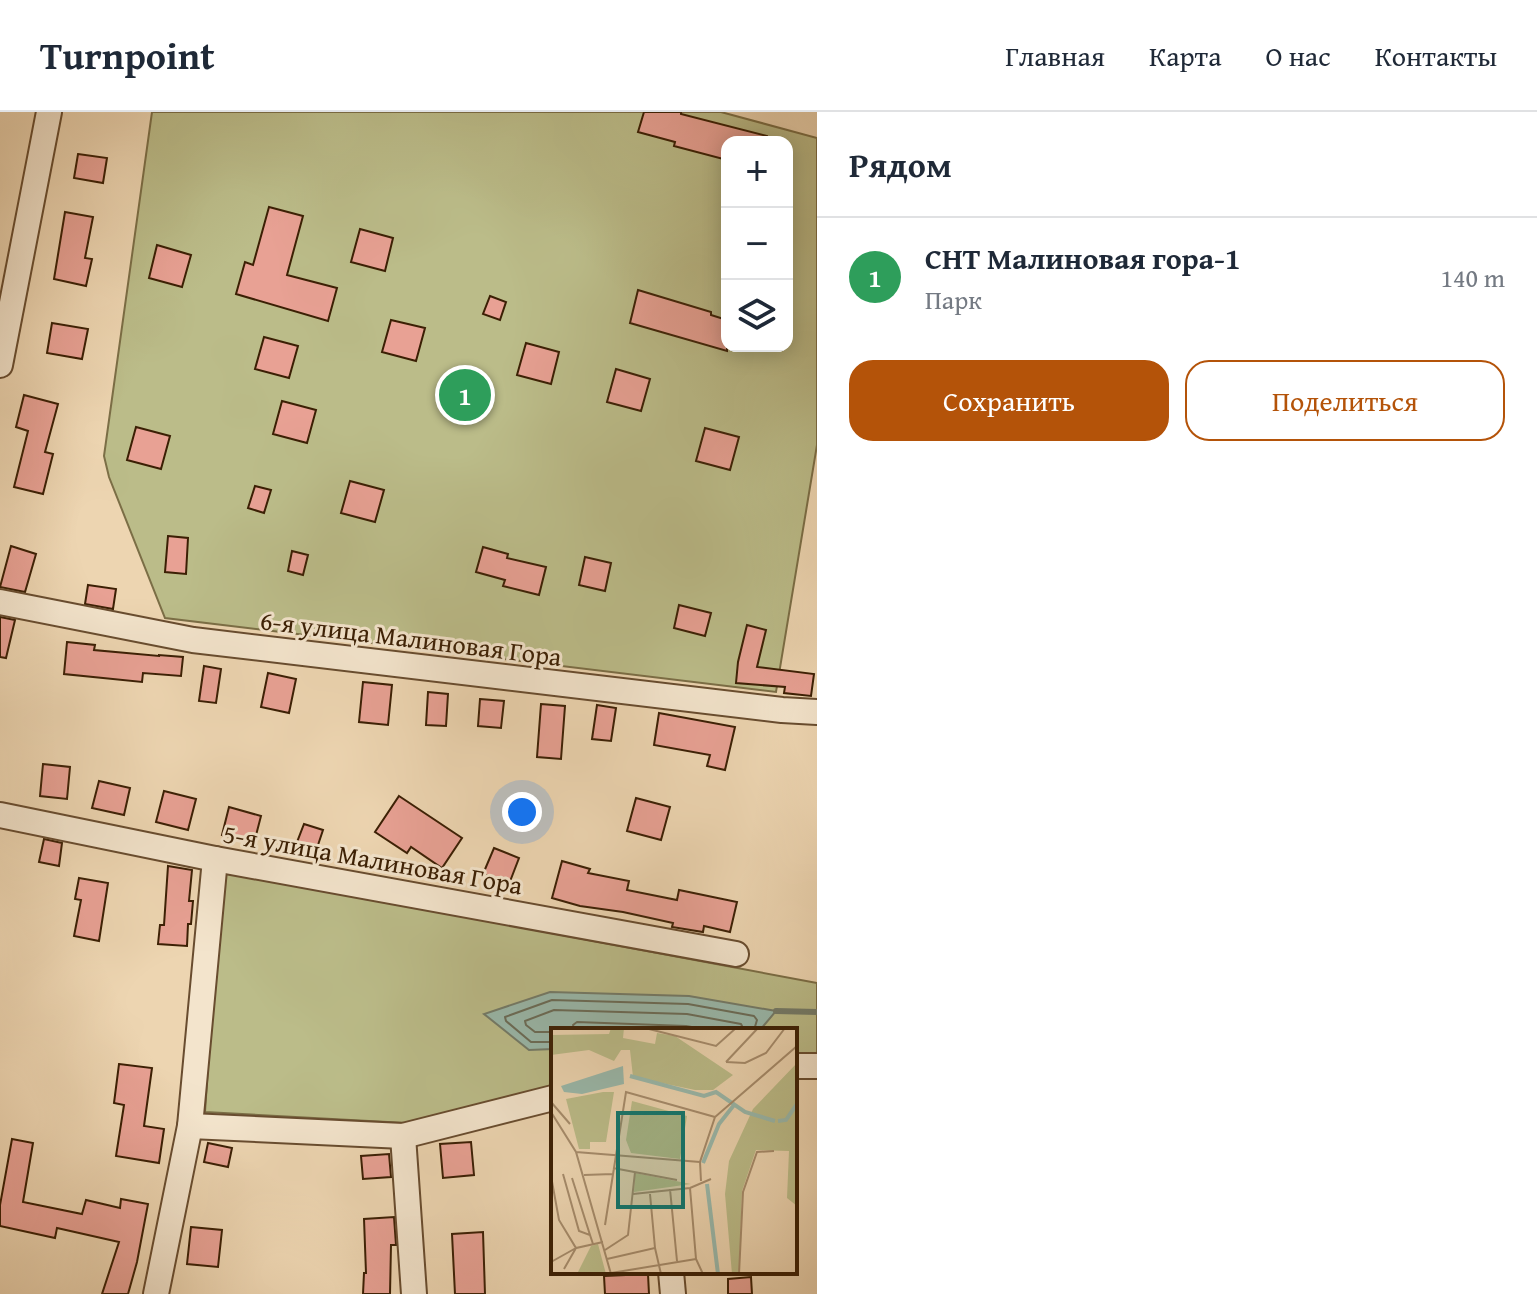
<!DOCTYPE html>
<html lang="ru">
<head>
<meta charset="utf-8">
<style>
  :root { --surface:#fff; --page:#f2f2f3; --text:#1f2937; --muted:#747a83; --line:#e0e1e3; --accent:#b45309 }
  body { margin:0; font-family:"Gentium Book Plus",serif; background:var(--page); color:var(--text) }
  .controls { position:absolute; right:24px; top:24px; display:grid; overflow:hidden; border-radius:16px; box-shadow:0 4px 20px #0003 }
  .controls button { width:72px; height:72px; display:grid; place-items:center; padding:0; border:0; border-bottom:2px solid var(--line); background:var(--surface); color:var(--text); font:40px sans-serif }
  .you { position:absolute; left:522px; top:700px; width:28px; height:28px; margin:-20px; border:6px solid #fff; border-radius:50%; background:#1a73e8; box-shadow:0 0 0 12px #1a73e833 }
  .badge { display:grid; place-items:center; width:52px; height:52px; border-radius:50%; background:var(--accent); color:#fff; font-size:26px; font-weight:700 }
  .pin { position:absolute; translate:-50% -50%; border:4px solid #fff; box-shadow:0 2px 8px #0006 }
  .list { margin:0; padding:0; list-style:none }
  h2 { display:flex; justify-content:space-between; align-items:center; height:104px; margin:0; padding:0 32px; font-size:34px }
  h2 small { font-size:26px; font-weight:400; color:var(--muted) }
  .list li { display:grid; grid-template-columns:52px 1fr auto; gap:24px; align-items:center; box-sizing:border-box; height:120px; padding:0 32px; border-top:2px solid var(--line) }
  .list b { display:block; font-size:30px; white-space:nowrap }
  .list p { margin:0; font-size:26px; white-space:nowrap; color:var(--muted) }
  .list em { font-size:26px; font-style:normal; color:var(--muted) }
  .actions { display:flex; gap:16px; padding:24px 32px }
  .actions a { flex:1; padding:18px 0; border:2px solid var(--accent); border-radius:24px; text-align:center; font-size:28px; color:var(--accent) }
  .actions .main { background:var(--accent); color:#fff }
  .icon { flex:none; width:44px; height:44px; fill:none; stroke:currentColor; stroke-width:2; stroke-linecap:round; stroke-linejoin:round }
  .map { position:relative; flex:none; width:817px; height:1182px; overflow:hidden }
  header { display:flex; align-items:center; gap:48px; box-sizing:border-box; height:112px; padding:0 40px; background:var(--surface); border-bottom:2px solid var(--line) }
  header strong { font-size:38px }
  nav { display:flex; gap:44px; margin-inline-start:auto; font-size:28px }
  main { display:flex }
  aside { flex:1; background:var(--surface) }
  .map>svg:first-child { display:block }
  .green { fill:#bbbc89; stroke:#7b6e46; stroke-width:2; fill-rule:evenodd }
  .water { fill:#99b9ac; stroke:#737b69; stroke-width:2 }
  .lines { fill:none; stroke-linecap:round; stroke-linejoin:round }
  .shore { stroke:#6a6c58; stroke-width:2 }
  .stream { stroke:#737b69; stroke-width:6 }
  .building { fill:#e8a194; stroke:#3b1f04; stroke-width:2 }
  .minor-casing { stroke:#684c2f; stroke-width:28 }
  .minor { stroke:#f3e4cc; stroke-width:24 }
  .labels { text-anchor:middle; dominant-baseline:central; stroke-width:6; stroke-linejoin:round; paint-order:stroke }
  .street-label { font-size:26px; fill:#3b1f04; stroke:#f3e4cc }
  .inset-river { fill:none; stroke:#99b9ac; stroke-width:4 }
  .inset-road { fill:none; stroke:#a68c6c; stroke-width:2 }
  .view { fill:#0f766e; fill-opacity:0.15; stroke:#0f766e; stroke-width:4 }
  .inset-edge { fill:none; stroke:#3b1f04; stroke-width:4 }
</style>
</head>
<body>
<header>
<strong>Turnpoint</strong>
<nav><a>Главная</a><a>Карта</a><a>О нас</a><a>Контакты</a></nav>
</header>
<main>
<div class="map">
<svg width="817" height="1182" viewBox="0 0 817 1182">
  <rect width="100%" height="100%" fill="#edd5b1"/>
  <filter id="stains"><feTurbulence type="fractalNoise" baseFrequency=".0025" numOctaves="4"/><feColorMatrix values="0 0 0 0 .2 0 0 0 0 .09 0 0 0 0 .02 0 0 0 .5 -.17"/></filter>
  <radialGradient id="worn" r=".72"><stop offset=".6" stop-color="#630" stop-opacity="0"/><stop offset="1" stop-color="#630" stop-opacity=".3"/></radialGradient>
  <g class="green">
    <path d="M152,0H721L817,26V333L776,580L165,506L109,365L104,344ZM727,30H787V234H727Z"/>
    <path d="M221,759L817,871V946L795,947V918H553V975L406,1011L205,1000Z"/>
  </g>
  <path class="water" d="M550,880L689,884L776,899L760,918H553V937L529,938L484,902Z"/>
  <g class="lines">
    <g class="shore">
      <path d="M575,918L573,913L577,910L686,914L709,918"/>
      <path d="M553,920H535L526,913L525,909L554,898L687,902L741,912L744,918"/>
      <path d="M553,930H531L506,909L505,905L552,888L688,892L754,904L757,908L754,918"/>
    </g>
    <path class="stream" d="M776,899L817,900"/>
  </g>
  <g class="building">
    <path d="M644,0H681V2L767,24V30H727V48L674,34L675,30L638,20Z"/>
    <path d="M78,42L107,46L103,71L74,66Z"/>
    <path d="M269,95L303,104L287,163L337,176L328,209L236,182L245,150L253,153Z"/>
    <path d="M65,100L93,105L85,146L92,147L86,174L54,167Z"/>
    <path d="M360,117L393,126L385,159L351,150Z"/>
    <path d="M157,133L191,143L182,175L149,166Z"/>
    <path d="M638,178L711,200V203L727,208V239L630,211Z"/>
    <path d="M490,184L506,190L500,208L483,202Z"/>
    <path d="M391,208L425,216L416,249L382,240Z"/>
    <path d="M52,211L88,217L82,247L47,241Z"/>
    <path d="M264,225L298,234L289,266L255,257Z"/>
    <path d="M526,231L559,240L551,272L517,263Z"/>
    <path d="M616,257L650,267L641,299L607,290Z"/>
    <path d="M24,283L58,292L45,340L53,342L43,382L14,375L28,319L16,315Z"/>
    <path d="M282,289L316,298L307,331L273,322Z"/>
    <path d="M136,315L170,324L161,357L127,348Z"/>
    <path d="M705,316L739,325L730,358L696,349Z"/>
    <path d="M350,369L384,378L375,410L341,401Z"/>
    <path d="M255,374L271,378L264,401L248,396Z"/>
    <path d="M168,424L188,426L186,462L165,460Z"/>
    <path d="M11,434L36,442L25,480L0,475Z"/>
    <path d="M483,435L508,442L507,446L546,455L539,483L503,474L505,468L476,460Z"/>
    <path d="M292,439L308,443L303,463L288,459Z"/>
    <path d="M585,445L611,451L605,479L579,473Z"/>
    <path d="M88,473L116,477L113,497L85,492Z"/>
    <path d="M679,493L711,501L705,524L674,516Z"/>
    <path d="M0,505L15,508L6,546L0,545Z"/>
    <path d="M747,513L766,518L757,555L814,562L811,584L784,581L785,575L736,571L738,550Z"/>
    <path d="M67,530L95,533L94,538L159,544V543L183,545L181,564L143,561L142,570L64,562Z"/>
    <path d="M204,554L221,557L216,591L199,589Z"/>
    <path d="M268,561L296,567L289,601L261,595Z"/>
    <path d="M363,570L392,573L388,613L359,610Z"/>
    <path d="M428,580L448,582L446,614L426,613Z"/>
    <path d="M480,587L504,589L501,616L478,614Z"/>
    <path d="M541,592L565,594L561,647L537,645Z"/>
    <path d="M597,593L616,596L611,629L592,627Z"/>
    <path d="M659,601L735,615L725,658L707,654L710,643L654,633Z"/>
    <path d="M43,652L70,655L67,687L40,684Z"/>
    <path d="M99,669L130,676L124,703L92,696Z"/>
    <path d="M164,679L196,687L188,718L156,710Z"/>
    <path d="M399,684L462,726L442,756L411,735L407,741L375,720Z"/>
    <path d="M636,686L670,695L661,728L627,719Z"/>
    <path d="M229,695L261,704L254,731L222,723Z"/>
    <path d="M304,712L323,718L314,745L294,738Z"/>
    <path d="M44,727L62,731L59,754L39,750Z"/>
    <path d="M494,736L519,746L509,772L483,762Z"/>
    <path d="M562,749L590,757L588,761L629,769L627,778L677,788L679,778L737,790L730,820L704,814L703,820L672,815L673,811L623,800L580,794L552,786Z"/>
    <path d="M168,754L192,758L189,789H193L191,812H188L187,834L158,832L160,813H164Z"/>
    <path d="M79,766L108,771L99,829L74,824L81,788L75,787Z"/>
    <path d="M119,952L152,956L144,1014L164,1017L159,1051L116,1044L124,993L114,991Z"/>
    <path d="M12,1027L33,1031L23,1090L82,1102L86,1088L120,1096L121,1087L148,1092L137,1150L128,1182H102L119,1130L57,1116L55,1126L0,1114V1093Z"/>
    <path d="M471,1030L474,1063L443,1066L440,1032Z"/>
    <path d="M208,1031L232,1036L228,1055L204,1050Z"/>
    <path d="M389,1042L391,1065L363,1067L361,1044Z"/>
    <path d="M394,1105L396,1133H391L390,1182H363L364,1161H366L364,1107Z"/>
    <path d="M191,1115L222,1118L218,1155L187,1152Z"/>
    <path d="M483,1120L485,1182H455L452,1122Z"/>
    <path d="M648,1162L649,1182H605L604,1164Z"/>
    <path d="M751,1165L752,1182H728V1167Z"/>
  </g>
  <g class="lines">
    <defs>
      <g id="minor">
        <path d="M0,253L49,0"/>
        <path d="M0,490L193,528L782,598L817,600"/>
        <path d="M0,703L215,747L736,842"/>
        <path d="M795,954H817"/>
        <path d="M190,1014L403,1024L553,986"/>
        <path d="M403,1024L414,1182"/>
        <path d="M671,1160L673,1182"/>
        <path d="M156,1182L190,1014L215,747"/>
      </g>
    </defs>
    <use href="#minor" class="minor-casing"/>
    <use href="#minor" class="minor"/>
  </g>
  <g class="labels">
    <g class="street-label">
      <text transform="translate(411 526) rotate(7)">6-я улица Малиновая Гора</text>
      <text transform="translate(373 747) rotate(10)">5-я улица Малиновая Гора</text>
    </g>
  </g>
  <g transform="translate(551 916)">
    <rect width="246" height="246" fill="#edd5b1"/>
    <path d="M60,0H73L72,10L104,16L106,5L124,8L182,47L162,62H144L82,49L79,22H70L63,33L38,22L0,27V7L58,6ZM246,35V178L236,170L238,123L205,122L191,163L188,246H181L174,166L178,133L202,81ZM52,64H63L55,114H39V121H28L15,71ZM81,73L136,88L129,131L80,125L75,112ZM84,145L140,156L83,164ZM47,216L55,246H26L40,218Z" fill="#bbbc89"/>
    <path d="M72,38L73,56L31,66L13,64L10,58Z" fill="#99b9ac"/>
    <path class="inset-river" d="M79,48L153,68L165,64L194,84L224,93M227,93L235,92L246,76M152,135L168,96L183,77M156,156L167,246"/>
    <path class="inset-road" d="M94,0L165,18L185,0M175,34L194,35L215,25L234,0M175,34L207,0M0,74L19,96M0,84L25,124L60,246M25,124L149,134M62,140L126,152M12,146L28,203L39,207L42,216M33,147L62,146M0,148L8,192L25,220L52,214M21,150L39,207M150,153L149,134L164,89L246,18M139,160L145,231L152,246M119,161L126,233M82,166L139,160L160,151M54,197L75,64L164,89M104,220L110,246M54,222L77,207L84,144M56,231L104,220L99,166M0,234L25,220M13,241L25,220M60,245L145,231M188,246L192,164L206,124L223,123"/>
    <path class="view" d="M67,85H132V179H67Z"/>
    <rect width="246" height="246" class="inset-edge"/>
  </g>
  <rect width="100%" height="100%" filter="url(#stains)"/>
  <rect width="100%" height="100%" fill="url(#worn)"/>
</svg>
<div class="controls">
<button>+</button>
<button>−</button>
<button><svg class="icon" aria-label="layers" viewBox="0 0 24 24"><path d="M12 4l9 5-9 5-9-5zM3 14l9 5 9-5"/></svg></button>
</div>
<div class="you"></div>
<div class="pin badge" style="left:465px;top:283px;background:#2e9e5b">1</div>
</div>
<aside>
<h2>Рядом<small></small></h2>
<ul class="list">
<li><span class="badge" style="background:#2e9e5b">1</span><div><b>СНТ Малиновая гора-1</b><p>Парк</p></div><em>140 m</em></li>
</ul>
<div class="actions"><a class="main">Сохранить</a><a>Поделиться</a></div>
</aside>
</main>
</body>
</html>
